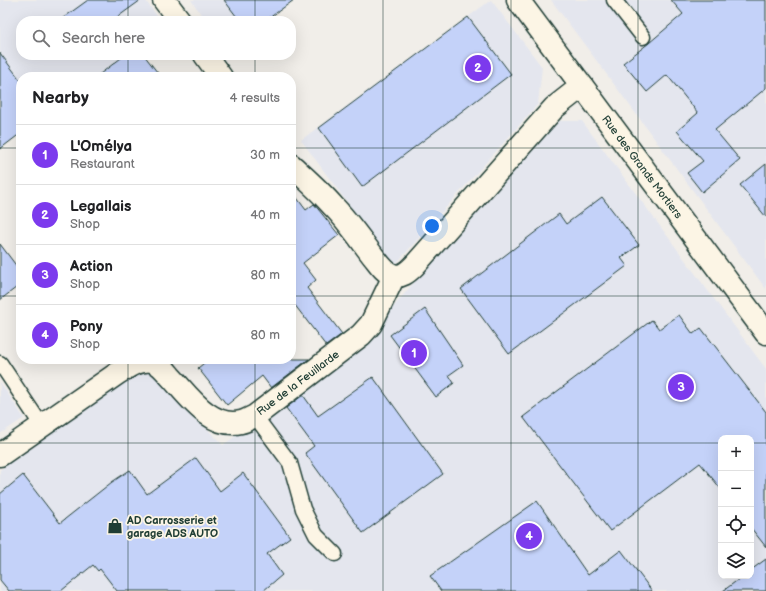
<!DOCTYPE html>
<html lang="en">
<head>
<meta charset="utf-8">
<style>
  :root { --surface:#fff; --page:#f2f2f2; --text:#202124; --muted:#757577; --line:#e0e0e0; --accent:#7c3aed }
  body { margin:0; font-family:"Balsamiq Sans",sans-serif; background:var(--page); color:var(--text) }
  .controls { position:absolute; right:12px; bottom:12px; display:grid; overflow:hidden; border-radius:8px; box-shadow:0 4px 16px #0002 }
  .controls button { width:36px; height:36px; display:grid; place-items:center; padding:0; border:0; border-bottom:1px solid var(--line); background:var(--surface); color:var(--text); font:20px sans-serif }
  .you { position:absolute; left:432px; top:226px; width:14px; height:14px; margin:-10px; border:3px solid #fff; border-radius:50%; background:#1a73e8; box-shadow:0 0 0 6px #1a73e833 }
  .badge { display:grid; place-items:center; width:26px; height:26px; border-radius:50%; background:var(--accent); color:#fff; font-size:13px; font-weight:700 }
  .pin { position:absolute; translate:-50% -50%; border:2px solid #fff; box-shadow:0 1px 4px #0006 }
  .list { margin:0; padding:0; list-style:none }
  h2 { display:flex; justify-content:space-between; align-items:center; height:52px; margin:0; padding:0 16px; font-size:17px }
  h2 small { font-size:13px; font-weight:400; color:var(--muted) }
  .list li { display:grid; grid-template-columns:26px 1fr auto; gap:12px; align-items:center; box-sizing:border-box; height:60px; padding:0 16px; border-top:1px solid var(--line) }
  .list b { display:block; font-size:15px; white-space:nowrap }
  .list p { margin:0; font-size:13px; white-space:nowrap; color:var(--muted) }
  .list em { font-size:13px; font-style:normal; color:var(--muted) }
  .icon { flex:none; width:22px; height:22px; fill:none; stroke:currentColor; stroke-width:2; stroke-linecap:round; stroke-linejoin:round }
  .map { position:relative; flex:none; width:766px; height:591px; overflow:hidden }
  .search { position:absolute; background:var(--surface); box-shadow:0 4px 16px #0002; left:16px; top:16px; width:280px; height:44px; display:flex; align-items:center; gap:10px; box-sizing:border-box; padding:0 14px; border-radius:16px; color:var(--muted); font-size:15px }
  .panel { position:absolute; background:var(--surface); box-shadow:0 4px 16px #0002; left:16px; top:72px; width:280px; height:292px; border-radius:16px }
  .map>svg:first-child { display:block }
  .built { fill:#e4e6ee; fill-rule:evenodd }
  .building { fill:#c4d2f9; stroke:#1f3d34 }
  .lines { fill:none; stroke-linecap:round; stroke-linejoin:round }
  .lane-casing { stroke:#1f3d34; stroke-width:17 }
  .street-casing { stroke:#1f3d34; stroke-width:25 }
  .lane { stroke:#fcf5e5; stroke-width:14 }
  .street { stroke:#fcf5e5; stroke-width:22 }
  .grid { fill:none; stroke:#1f3d34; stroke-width:1; stroke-opacity:0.55 }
  .labels { text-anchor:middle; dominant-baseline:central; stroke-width:3.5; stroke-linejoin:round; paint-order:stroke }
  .street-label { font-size:11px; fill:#1f3d34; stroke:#fcf5e5 }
  .poi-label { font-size:11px; font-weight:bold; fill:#1f3d34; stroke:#fcf5e5; text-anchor:start }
</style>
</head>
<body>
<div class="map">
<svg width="766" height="591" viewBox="0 0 766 591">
  <rect width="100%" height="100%" fill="#f1eee9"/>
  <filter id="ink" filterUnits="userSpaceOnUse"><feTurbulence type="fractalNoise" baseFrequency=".025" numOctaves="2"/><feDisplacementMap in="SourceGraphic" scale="8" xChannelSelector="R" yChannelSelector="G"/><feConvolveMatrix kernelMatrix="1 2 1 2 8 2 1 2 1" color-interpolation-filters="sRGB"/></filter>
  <g filter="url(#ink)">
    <g class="built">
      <path d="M0,0H145L161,21H21V55H125L96,77H21V133L0,149Z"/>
      <path d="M191,0H294L265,21H206Z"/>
      <path d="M491,0L542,67L538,104L394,266L301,140Z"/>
      <path d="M551,0H766V289L596,60Z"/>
      <path d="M554,121H582L766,369V591H0V470L145,366L223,445L247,428L380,323L410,287ZM721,438H751V576H721Z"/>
      <path d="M0,382L24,418L0,434Z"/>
    </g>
    <g class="building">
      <path d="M88,0H141L112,21H59Z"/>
      <path d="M224,0H294L265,21H240Z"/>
      <path d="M671,0H766V88L715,130L740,160L702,192L687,173L703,161L677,131L698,113L667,75L647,92L623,63L649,43L683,14Z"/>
      <path d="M468,17L511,74L362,187L319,128Z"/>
      <path d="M0,53L21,81V133L0,149Z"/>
      <path d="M125,55H144L161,77H96Z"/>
      <path d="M766,164V217L740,185Z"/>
      <path d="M291,190L306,210L314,204L339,235L303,263L316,280L307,288L342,334L326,346L291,300Z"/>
      <path d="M602,197L639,245L621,258L627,266L509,354L461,289L559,214L566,224Z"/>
      <path d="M0,244L21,272V284L0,300Z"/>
      <path d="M425,309L463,365L449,375L454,383L436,397L390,335Z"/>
      <path d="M679,315L693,334L701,328L766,412V547L751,528V438H721V489L700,463L610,531L523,417L652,320L659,329Z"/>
      <path d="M209,359H309L271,388L262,376L227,405L198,368Z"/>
      <path d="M373,377L443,474L363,533L305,453L314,446L286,408L303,395L318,416Z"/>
      <path d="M196,458L220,491L243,473L290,537L267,554L282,575L263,591H117L100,569L98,571L93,565L61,591H9L0,580V494L23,475L60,523L112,482L130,470L147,494Z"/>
      <path d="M537,501L588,575L621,550L652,591H441L430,576Z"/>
      <path d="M766,559V591H723L743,576H751V570Z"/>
    </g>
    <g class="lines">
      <defs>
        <g id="lane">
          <path d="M614,0L643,37"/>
          <path d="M0,363L42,426"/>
          <path d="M255,416L290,463L303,509L316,535L335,554"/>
        </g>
        <g id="street">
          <path d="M164,0L180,21"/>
          <path d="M518,0L766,333"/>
          <path d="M205,55L221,77"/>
          <path d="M291,165C305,178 320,191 333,206C348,221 360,239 373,256C378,262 385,273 393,275C401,278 408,272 414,266L554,108L582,86"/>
          <path d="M0,455L118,373C128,367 139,359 151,361C159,362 165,370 170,376C188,395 210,429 241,422C246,421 250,418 255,416L361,335L371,324L394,276"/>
        </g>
      </defs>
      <use href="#lane" class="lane-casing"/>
      <use href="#street" class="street-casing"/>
      <use href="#lane" class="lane"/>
      <use href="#street" class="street"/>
    </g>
  </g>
  <path class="grid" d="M128,0V21M255,0V21M383,0V591M511,0V591M638,0V591M128,55V77M255,55V77M0,148H21M291,148H766M0,296H21M291,296H766M128,359V591M255,359V591M0,443H721M751,443H766"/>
  <defs>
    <symbol id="shop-bare" viewBox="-9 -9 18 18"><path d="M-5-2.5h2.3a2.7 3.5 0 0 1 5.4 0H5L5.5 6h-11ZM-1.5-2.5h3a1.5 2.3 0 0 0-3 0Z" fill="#1f3d34" stroke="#fcf5e5" stroke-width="2.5" paint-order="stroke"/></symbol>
  </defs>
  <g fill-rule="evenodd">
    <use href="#shop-bare" x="104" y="515" width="22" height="22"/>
  </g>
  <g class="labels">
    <g class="street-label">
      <text transform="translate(642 167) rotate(53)">Rue des Grands Mortiers</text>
      <text transform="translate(298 383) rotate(-37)">Rue de la Feuillarde</text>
    </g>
    <g class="poi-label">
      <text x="127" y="520">AD Carrosserie et<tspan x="127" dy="13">garage ADS AUTO</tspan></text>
    </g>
  </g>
</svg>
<div class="controls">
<button>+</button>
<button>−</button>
<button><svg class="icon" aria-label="locate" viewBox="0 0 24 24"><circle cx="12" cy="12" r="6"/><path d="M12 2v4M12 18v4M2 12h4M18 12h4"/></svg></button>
<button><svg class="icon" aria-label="layers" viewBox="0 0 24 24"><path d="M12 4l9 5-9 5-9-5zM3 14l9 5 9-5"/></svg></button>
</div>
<div class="you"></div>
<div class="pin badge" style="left:414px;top:353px">1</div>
<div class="pin badge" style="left:478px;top:68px">2</div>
<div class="pin badge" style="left:681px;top:387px">3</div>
<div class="pin badge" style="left:529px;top:536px">4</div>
<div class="search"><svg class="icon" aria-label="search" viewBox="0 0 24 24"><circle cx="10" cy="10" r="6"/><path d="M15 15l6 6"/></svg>Search here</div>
<section class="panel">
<h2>Nearby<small>4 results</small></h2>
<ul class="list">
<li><span class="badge">1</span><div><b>L'Omélya</b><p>Restaurant</p></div><em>30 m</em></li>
<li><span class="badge">2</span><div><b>Legallais</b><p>Shop</p></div><em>40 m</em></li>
<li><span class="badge">3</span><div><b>Action</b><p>Shop</p></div><em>80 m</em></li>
<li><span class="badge">4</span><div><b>Pony</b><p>Shop</p></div><em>80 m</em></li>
</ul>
</section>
</div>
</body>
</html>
